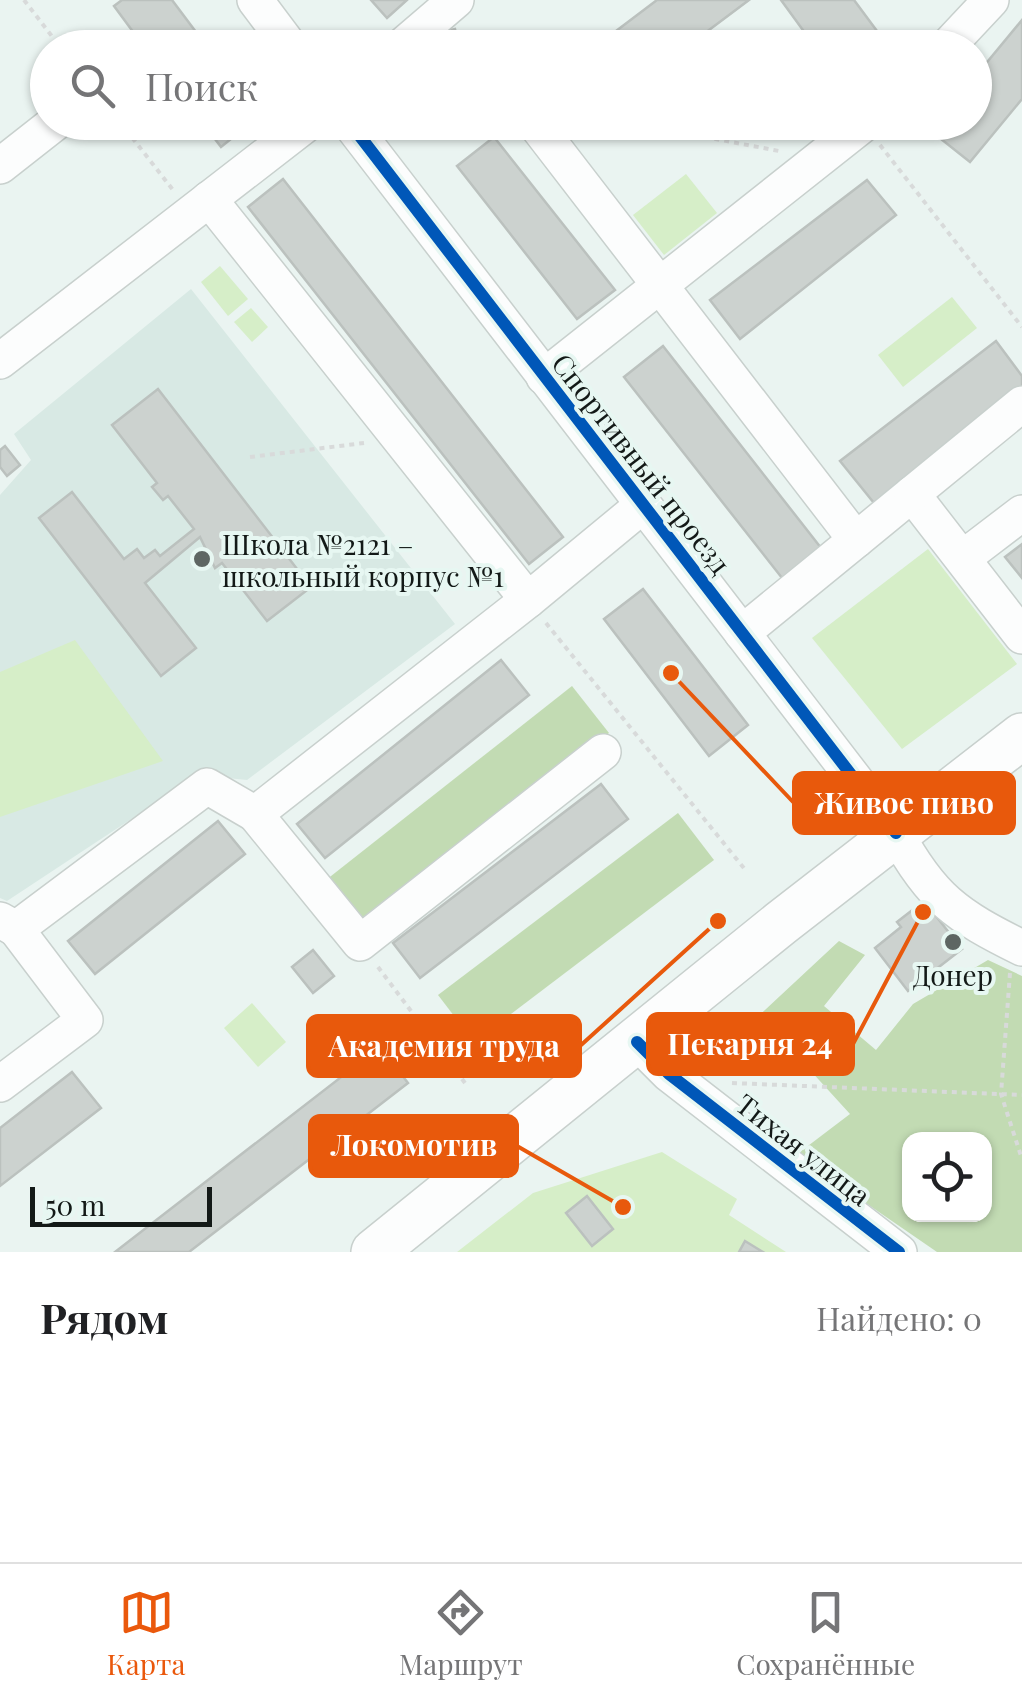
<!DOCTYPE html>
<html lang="ru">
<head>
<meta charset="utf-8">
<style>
  :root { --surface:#fff; --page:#f2f2f2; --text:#202124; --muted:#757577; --line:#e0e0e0; --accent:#ea580c }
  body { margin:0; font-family:"Playfair Display",serif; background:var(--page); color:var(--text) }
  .controls { position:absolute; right:30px; bottom:30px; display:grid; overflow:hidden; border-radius:20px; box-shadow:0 2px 8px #0004 }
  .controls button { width:90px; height:90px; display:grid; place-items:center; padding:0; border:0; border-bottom:2px solid var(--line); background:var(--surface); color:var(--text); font:50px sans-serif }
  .scale { position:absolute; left:30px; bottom:25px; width:182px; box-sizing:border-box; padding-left:10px; border:5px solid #131917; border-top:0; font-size:28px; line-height:35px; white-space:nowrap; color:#131917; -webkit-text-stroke:8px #e7f7f2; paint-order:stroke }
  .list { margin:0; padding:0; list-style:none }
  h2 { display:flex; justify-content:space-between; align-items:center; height:130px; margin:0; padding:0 40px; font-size:42px }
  h2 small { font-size:32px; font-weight:400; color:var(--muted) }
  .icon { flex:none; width:55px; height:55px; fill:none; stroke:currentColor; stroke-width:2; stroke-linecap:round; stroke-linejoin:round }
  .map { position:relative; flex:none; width:1022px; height:1252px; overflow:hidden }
  .search { position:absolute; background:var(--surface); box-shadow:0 2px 8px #0004; left:30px; right:30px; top:30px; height:110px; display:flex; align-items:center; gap:25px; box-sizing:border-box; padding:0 35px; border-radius:55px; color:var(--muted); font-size:38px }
  .sheet { height:310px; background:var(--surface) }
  nav { display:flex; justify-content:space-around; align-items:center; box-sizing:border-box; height:140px; border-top:2px solid var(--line); background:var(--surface); font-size:28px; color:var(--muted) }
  nav a { display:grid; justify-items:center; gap:5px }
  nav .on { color:var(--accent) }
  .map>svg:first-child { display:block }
  .built { fill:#d8e9e4 }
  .green { fill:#d6eec8 }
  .forest { fill:#c2dbb3; fill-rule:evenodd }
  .building { fill:#ccd2cf; stroke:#bbc1be; stroke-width:2.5 }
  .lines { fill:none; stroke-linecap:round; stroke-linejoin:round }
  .minor-casing { stroke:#c8d0cd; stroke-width:38 }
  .major-casing { stroke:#c8d0cd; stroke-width:48 }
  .path { stroke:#d8dada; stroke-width:4; stroke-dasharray:5 5; stroke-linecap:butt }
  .minor { stroke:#fcfdfd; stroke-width:35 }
  .major { stroke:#fcfdfd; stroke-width:45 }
  .cycleway-casing { stroke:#e7f7f2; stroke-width:19 }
  .cycleway { stroke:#0057b8; stroke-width:12 }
  .poi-dot { fill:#5e6663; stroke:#e7f7f2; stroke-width:4 }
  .labels { text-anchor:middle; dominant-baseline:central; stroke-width:8; stroke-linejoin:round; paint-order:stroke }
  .street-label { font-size:28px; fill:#131917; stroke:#e7f7f2 }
  .poi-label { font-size:28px; fill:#131917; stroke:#e7f7f2; text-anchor:start }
  .leader { fill:none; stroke:#e8590c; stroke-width:4 }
  .callout-dot { fill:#e8590c; stroke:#e7f7f2; stroke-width:4 }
  .callout { fill:#e8590c; stroke:#e8590c; stroke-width:4 }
  .callout-label { font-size:30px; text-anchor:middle; font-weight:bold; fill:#fff }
</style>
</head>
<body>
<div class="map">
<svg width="1022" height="1252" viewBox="0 0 1022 1252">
  <rect width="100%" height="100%" fill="#eaf4f1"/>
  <path class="built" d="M191,289L455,624L247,780L198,775L7,901L0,898V495L31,460L14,434Z"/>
  <g class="green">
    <path d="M686,174L717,213L664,255L633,215Z"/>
    <path d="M220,266L248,299L228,316L201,282Z"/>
    <path d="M952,297L977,328L903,387L878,355Z"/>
    <path d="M251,308L268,327L252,342L234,322Z"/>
    <path d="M928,549L1017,664L902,749L812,638Z"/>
    <path d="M75,640L163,761L0,817V672Z"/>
    <path d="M252,1003L286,1042L258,1067L224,1028Z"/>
    <path d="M662,1152L737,1199L729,1215L786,1252H457L533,1193Z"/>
  </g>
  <g class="forest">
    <path d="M572,686L609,733L364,927L326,880Z"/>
    <path d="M678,813L714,860L474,1042L438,995Z"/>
    <path d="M839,941L865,955L824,1006L876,1050L913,1004L988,960L1022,976V1252H937L796,1155L850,1114L809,1069L734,1039ZM910,1140H984V1214H910Z"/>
  </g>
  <g class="building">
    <path d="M122,0H172L208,48H145L114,6Z"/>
    <path d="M371,0H407L387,18Z"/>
    <path d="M657,0H749L685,48H628L616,31Z"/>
    <path d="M781,0H854L877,31L855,48H816Z"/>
    <path d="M1022,20V99L970,162L931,131L938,122H974V78Z"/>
    <path d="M455,29L459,48H437L434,34Z"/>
    <path d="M202,122H252L221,147Z"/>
    <path d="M494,137L615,290L577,319L457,166Z"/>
    <path d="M283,179L563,537L529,564L248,207Z"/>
    <path d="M867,180L896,215L740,339L710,300Z"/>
    <path d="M996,341L1022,376V387L874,503L840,461Z"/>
    <path d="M663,346L825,553L786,583L624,377Z"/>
    <path d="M158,389L311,587L267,621L222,563L215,568L200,537L145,583L196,648L161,676L39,518L72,492L124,559L137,549L144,558L155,550L160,556L194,529L168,496L163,500L152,487L157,483L112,425Z"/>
    <path d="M5,446L20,465L7,476L0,467V450Z"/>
    <path d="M1022,544V578L1005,557Z"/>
    <path d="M643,589L748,725L709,756L604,619Z"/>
    <path d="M501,660L529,695L325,858L297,824Z"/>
    <path d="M601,784L628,819L420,978L393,943Z"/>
    <path d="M218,821L245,854L95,974L68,941Z"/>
    <path d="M924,901L962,949L908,991L875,948L901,927L897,922Z"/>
    <path d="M313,950L334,976L313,993L292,967Z"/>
    <path d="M380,1047L408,1083L189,1252H115Z"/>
    <path d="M72,1072L101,1108L0,1186V1128Z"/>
    <path d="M587,1196L613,1229L592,1246L566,1213Z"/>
    <path d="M745,1241L763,1252H739Z"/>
  </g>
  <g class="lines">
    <defs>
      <g id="minor">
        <path d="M255,0L291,48"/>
        <path d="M400,48L456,0"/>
        <path d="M946,48L991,0"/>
        <path d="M349,122L896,833C931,898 957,916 1022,948"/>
        <path d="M534,122L856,540L912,494L1022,636"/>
        <path d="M0,166L56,122"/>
        <path d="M209,199L528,600L643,505"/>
        <path d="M0,361L309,122"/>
        <path d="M544,377L866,122"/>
        <path d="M912,494L1022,404"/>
        <path d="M963,558L1022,513"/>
        <path d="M742,633L856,540"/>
        <path d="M255,814L360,943L603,752"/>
        <path d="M0,920L16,929L207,786L255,814L528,600"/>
        <path d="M637,1042L669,1074L899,1252"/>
        <path d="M0,1084L85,1020L16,929"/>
      </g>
      <path id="major" d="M374,1252L781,923L1022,736"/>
    </defs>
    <use href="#minor" class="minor-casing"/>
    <use href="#major" class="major-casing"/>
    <g class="path">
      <path d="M24,0L61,48"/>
      <path d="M120,122L173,190"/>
      <path d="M626,122L779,151"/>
      <path d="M880,145L1022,327"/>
      <path d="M250,457L364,443"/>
      <path d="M546,623L747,872"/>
      <path d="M378,967L468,1087"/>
      <path d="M1010,973L1001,1094L1022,1159"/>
      <path d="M732,1083L1022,1095"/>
    </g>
    <use href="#minor" class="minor"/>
    <use href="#major" class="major"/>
    <defs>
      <g id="cycleway">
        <path d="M349,122L896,833"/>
        <path d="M637,1042L669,1074L899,1252"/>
      </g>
    </defs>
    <use href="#cycleway" class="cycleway-casing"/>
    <use href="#cycleway" class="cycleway"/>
  </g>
  <g class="poi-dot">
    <circle cx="202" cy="559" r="10"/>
    <circle cx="953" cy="942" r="10"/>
  </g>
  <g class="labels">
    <g class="street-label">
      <text transform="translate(642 463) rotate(52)">Спортивный проезд</text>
      <text transform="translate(804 1149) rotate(38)">Тихая улица</text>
    </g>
    <g class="poi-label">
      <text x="222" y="543">Школа №2121 –<tspan x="222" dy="32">школьный корпус №1</tspan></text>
      <text x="953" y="974" text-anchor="middle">Донер</text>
    </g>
  </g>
  <path class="leader" d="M671 673L794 803M923 912L853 1044M718 921L580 1046M623 1207L517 1146"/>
  <g class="callout-dot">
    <circle cx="671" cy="673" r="10"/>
    <circle cx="923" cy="912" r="10"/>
    <circle cx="718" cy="921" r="10"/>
    <circle cx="623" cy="1207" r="10"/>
  </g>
  <g class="callout">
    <rect x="794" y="773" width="220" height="60" rx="10"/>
    <rect x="648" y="1014" width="205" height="60" rx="10"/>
    <rect x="308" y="1016" width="272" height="60" rx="10"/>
    <rect x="310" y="1116" width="207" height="60" rx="10"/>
  </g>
  <g class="callout-label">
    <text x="904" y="814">Живое пиво</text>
    <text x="750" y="1055">Пекарня 24</text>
    <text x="444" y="1057">Академия труда</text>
    <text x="414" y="1156">Локомотив</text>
  </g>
</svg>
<div class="controls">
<button><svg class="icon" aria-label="locate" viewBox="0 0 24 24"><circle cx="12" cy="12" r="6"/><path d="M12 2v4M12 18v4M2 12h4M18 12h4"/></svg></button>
</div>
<div class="scale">50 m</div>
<div class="search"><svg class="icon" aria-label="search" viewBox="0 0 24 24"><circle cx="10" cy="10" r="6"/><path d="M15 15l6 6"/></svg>Поиск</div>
</div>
<section class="sheet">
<h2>Рядом<small>Найдено: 0</small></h2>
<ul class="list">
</ul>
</section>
<nav>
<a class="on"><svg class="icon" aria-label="map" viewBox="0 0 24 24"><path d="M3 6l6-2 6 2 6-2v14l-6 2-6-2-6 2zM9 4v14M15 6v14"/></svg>Карта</a>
<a><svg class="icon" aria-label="directions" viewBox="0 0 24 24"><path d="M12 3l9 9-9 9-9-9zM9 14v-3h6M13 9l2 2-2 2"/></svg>Маршрут</a>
<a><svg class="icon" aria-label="saved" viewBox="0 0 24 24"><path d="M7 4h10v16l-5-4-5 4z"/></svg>Сохранённые</a>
</nav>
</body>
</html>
